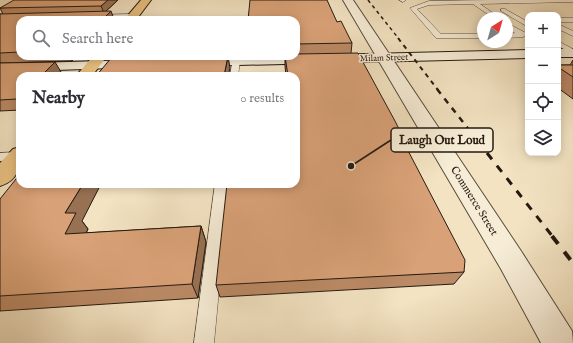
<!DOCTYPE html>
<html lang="en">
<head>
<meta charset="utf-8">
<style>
  :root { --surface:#fff; --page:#f2f2f3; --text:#2b2b33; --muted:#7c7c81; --line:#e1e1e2 }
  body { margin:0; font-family:"IM FELL English",serif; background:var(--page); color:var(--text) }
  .controls { position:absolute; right:12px; top:12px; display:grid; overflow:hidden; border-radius:8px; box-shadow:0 2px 10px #0003 }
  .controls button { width:36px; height:36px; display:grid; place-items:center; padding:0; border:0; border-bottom:1px solid var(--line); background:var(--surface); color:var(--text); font:20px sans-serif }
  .compass { position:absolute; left:477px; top:12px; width:36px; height:36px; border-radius:50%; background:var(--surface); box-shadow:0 2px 10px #0003; rotate:37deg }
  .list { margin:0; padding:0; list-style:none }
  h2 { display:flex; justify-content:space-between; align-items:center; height:52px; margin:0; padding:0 16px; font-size:17px }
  h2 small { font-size:13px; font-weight:400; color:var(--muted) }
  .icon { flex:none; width:22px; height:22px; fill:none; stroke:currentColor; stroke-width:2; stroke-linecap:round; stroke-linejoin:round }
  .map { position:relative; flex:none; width:573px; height:343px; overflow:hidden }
  .search { position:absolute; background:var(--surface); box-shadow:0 2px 10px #0003; left:16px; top:16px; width:284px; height:44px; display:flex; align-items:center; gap:10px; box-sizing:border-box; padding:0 14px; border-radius:12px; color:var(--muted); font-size:15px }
  .panel { position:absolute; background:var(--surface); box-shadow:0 2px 10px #0003; left:16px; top:72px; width:284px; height:116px; border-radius:12px }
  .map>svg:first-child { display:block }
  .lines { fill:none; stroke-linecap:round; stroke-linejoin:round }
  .lane-casing { stroke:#584c3d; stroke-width:1 }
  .street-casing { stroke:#584c3d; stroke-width:2 }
  .secondary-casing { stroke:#251a11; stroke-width:2 }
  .primary-casing { stroke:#251a11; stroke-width:2 }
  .lane { fill:#f7edd7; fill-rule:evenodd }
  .street { fill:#f7edd7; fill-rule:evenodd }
  .secondary { fill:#f7edd7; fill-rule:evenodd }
  .primary { fill:#eac281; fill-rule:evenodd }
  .rail-far4 { stroke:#251a11; stroke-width:1.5; stroke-dasharray:3.5 3.5; stroke-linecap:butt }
  .rail-far3 { stroke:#251a11; stroke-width:2; stroke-dasharray:4.5 4.5; stroke-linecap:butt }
  .rail-far2 { stroke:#251a11; stroke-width:2.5; stroke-dasharray:6 6; stroke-linecap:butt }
  .rail-far1 { stroke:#251a11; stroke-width:3; stroke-dasharray:8 8; stroke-linecap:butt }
  .rail { stroke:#251a11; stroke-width:4; stroke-dasharray:10 10; stroke-linecap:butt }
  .wall { fill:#bb8a66; stroke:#251a11 }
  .shaded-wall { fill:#987153; stroke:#251a11 }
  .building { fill:#d9a177; stroke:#251a11 }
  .labels { text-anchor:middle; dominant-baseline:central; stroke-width:3; stroke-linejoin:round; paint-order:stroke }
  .far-street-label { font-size:9px; fill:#251a11; stroke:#f7edd7 }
  .street-label { font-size:11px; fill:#251a11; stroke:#f7edd7 }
  .leader { fill:none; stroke:#251a11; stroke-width:1.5 }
  .callout-dot { fill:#251a11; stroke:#f7edd7; stroke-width:1.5 }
  .callout { fill:#f7edd7; stroke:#251a11; stroke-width:1.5 }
  .callout-label { font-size:12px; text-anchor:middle; font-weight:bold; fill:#251a11 }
</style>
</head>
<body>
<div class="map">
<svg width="573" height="343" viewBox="0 0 573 343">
  <rect width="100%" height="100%" fill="#f3e3c2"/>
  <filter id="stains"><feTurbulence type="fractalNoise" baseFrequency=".005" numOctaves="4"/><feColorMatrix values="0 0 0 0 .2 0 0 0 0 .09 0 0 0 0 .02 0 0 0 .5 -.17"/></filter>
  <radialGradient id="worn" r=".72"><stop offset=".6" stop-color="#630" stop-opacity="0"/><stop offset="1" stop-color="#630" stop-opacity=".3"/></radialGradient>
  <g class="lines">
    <defs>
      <g id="lane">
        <path d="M399,0H406L403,2Z"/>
        <path d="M489,0H573V2L480,4L500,18H493L473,4L429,5L417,9L441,34H483V38H436L410,8L429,1Z"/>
        <path d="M501,9H505L528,22V27L501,11Z"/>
        <path d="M133,14L136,16L135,17L96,19L93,17L96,15Z"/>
        <rect x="558" y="18" width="15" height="4"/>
        <path d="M507,23L526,33L527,35L523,37L507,38V34L515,33L507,28Z"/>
        <path d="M558,24L573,31V36L558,29Z"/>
        <path d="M558,41L573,49V54L558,46Z"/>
        <path d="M233,59H239L240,61L238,76H230Z"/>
        <path d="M20,152V160L0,161V153Z"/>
        <path d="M215,184H229L214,343H194Z"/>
      </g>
      <path id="street" d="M343,0H353L521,251L572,331L573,343H541L501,269Z"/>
      <g id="secondary">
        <rect x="558" y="49" width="15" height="8"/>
        <path d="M528,50V58L199,66L194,65L192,62L194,59L199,58Z"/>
        <path d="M135,60L140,61L142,64L140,67L0,72V64Z"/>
      </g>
      <g id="primary">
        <path d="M141,0H151L136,20H124Z"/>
        <path d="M93,56H107L92,76H76Z"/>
        <path d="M20,147C20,165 20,180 0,186V163L13,149Z"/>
      </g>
    </defs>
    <use href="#lane" class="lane-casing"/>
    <use href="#street" class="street-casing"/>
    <use href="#secondary" class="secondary-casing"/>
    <use href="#primary" class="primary-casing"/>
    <use href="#lane" class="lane"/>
    <use href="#street" class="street"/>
    <use href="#secondary" class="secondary"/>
    <use href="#primary" class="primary"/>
    <path class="rail-far4" d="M368,0L399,39"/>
    <path class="rail-far3" d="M398,38L438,90"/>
    <path class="rail-far2" d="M437,89L488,154"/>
    <path class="rail-far1" d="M487,153L553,237"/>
    <path class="rail" d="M552,236L573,263"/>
  </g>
  <g class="wall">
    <path d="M118,0L106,11L114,19L20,20V56H76L72,61L0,63V14H3L0,8Z"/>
    <path d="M296,20L337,22L352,43L351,53L405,141L404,143L464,272L454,284L220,297L216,285L296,184V76H286L285,66V56H296Z"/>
    <path d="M573,60V99L558,88V65H570Z"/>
    <path d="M0,63L61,72L20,76V110L0,111Z"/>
    <path d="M0,199L82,221L88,229L86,233L201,226L206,242L198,298L0,311Z"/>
  </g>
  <g class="shaded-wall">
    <path d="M108,0H118L104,13L101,6Z"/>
    <path d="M111,11L114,19V20H102Z"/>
    <path d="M69,56H76L72,61Z"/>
    <path d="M228,56L230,68L228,76H224Z"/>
    <path d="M55,62L61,72L57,76H41Z"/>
    <path d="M20,96V103L17,99Z"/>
    <path d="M83,184H101L82,221L88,229L78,249L65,234V213Z"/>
    <path d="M201,226L206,242L198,298L192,284Z"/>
  </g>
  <g class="building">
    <path d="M14,0H108L101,6L0,8Z"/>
    <path d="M250,0H327L337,22L341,21L352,43L296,44V20H248Z"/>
    <path d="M111,11L102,20H20V52L0,53V14Z"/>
    <path d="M358,53L395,121L405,141H403L465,260L464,272L216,285L227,184H296V76H288L285,56H296V54Z"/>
    <path d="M156,56H228L224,76H96L112,57Z"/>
    <path d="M55,62L41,76H20V96L17,99L0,100V63Z"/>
    <path d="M558,65H573V77L558,67Z"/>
    <path d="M20,174V184H83L65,213H76L65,234L201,226L192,284L0,296V199Z"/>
  </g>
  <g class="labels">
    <g class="far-street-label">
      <text transform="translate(384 58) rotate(-2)">Milam Street</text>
    </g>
    <g class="street-label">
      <text transform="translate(474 201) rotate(58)">Commerce Street</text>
    </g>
  </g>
  <path class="leader" d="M351 166L391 140"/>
  <circle class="callout-dot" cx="351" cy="166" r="4"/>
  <rect class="callout" x="391" y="128" width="102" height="24" rx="4"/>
  <g class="callout-label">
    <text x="442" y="144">Laugh Out Loud</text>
  </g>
  <rect width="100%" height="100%" filter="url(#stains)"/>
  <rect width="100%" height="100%" fill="url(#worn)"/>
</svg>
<div class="controls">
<button>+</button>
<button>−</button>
<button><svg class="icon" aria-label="locate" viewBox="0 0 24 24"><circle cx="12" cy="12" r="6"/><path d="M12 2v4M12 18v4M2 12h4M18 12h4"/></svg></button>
<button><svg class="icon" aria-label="layers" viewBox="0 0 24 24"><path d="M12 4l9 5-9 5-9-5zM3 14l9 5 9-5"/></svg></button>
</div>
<svg class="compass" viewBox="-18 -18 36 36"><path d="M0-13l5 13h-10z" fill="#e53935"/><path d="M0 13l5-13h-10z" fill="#7c7c81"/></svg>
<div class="search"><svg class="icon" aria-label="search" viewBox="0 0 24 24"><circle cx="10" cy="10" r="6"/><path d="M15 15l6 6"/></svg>Search here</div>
<section class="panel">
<h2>Nearby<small>0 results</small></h2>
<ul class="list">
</ul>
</section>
</div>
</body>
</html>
